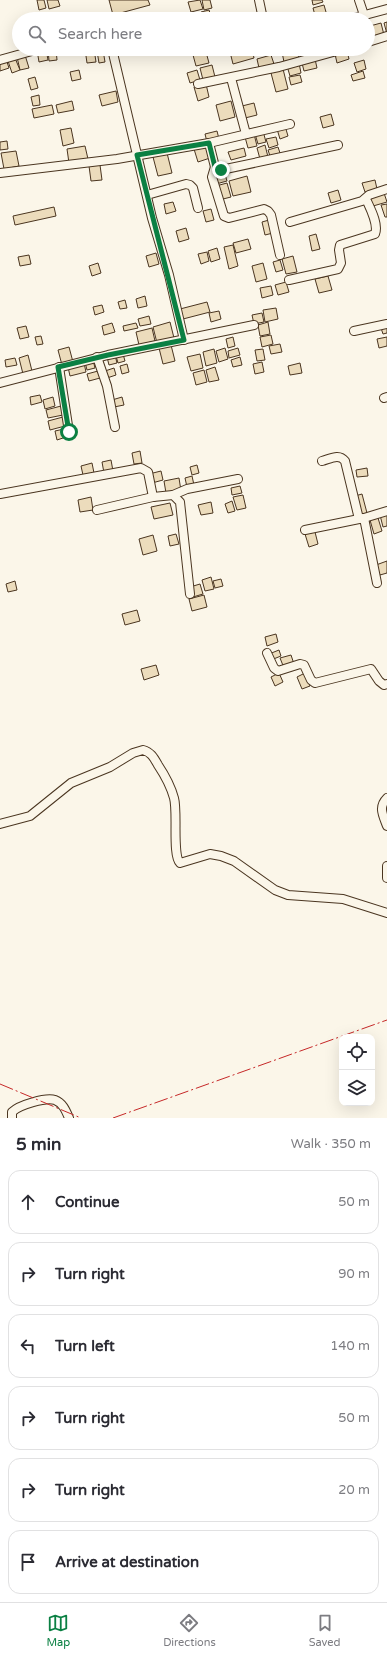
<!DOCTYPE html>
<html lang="en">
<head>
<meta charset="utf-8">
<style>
  :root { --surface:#fff; --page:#f2f2f3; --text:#2b2b33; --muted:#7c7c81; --line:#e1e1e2; --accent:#0b8043 }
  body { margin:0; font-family:"Varela Round",sans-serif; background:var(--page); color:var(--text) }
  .controls { position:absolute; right:12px; bottom:12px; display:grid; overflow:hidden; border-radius:8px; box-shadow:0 4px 16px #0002 }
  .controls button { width:36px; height:36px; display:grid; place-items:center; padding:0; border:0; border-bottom:1px solid var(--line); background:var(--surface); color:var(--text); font:20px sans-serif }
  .stop { position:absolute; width:12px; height:12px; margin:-9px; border:3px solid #0b8043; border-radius:50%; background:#fff }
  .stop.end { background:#0b8043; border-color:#fff; box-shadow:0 1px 4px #0008 }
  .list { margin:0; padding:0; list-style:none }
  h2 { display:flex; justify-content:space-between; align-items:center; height:52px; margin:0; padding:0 16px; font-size:17px }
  h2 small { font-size:13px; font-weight:400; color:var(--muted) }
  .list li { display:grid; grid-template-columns:26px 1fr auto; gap:12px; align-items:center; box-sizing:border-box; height:64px; margin:0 8px 8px; padding:0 8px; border:1px solid var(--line); border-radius:12px }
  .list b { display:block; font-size:15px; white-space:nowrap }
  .list em { font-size:13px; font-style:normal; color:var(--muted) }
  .icon { flex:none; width:22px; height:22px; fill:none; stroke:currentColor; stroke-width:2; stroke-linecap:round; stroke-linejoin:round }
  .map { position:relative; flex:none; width:387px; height:1118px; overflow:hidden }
  .search { position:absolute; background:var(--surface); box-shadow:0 4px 16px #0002; left:12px; right:12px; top:12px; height:44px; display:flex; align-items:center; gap:10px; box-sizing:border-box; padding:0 14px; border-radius:22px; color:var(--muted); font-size:15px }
  .sheet { height:484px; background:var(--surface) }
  nav { display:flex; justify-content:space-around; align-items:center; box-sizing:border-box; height:56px; border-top:1px solid var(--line); background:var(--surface); font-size:11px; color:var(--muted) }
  nav a { display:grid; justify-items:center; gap:2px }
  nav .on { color:var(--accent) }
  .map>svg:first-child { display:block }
  .building { fill:#ecdcbc; stroke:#4a3520 }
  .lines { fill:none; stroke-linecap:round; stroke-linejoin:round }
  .minor-casing { stroke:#4a3520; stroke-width:10 }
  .minor { stroke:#fbf6e9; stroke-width:8 }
  .power { stroke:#c62828; stroke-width:1; stroke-dasharray:14 3 2 3; stroke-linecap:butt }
  .route { stroke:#0b8043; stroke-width:5 }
</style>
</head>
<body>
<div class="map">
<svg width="387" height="1118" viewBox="0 0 387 1118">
  <rect width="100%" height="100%" fill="#fbf6e9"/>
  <g class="building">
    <path d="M37,0H44L46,8L39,10Z"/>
    <path d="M47,0H58L60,6L49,9Z"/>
    <path d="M109,0H148L150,5L113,15Z"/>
    <path d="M200,0L203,9L191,12L188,2Z"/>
    <path d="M202,0H210L212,8L204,10Z"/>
    <path d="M312,0H322L323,2L313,5Z"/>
    <path d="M324,5L328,19H316L313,8Z"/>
    <path d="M209,10L212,19H202L201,12Z"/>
    <path d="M387,22V34L384,23Z"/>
    <path d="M381,23L384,35L373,38L370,26Z"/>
    <path d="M46,49L48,60L39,62L37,50Z"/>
    <path d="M48,49H56L57,60L49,61Z"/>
    <path d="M85,49H94L96,62L87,63Z"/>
    <path d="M240,49H252L254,58L233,64L230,52Z"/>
    <path d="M297,49L299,58L284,62L282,52Z"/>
    <path d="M103,50L105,62L99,63L97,51Z"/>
    <path d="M347,51L349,59L337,63L335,54Z"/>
    <path d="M206,52L209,63L196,66L193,55Z"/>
    <path d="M25,55L29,68L20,70L17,57Z"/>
    <path d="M271,55L274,64L259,68L257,59Z"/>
    <path d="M15,58L20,70L12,73L8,61Z"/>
    <path d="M6,59L9,68L0,71V61Z"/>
    <path d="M315,59L317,68L304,71L302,63Z"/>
    <path d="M364,60L366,69L357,72L354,63Z"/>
    <path d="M299,63L301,73L290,76L287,66Z"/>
    <path d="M212,65L215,77L203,80L200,68Z"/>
    <path d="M283,69L288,89L276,92L271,73Z"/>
    <path d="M79,70L81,79L72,81L70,72Z"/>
    <path d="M197,70L200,80L190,83L187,73Z"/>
    <path d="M363,71L365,78L353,81L351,75Z"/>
    <path d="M300,75L302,82L291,85L289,77Z"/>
    <path d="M35,77L38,88L31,90L28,79Z"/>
    <path d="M206,84L209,97L198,101L194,87Z"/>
    <path d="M116,91L118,102L102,106L99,95Z"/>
    <path d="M39,95L40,105L33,106L31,97Z"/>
    <path d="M72,101L74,110L58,113L56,105Z"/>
    <path d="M231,101L235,117L220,121L216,105Z"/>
    <path d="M254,103L257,115L245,118L242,106Z"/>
    <path d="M52,105L54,114L34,118L32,109Z"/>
    <path d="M331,114L334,125L323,128L320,117Z"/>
    <path d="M285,126L288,136L280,139L277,129Z"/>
    <path d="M71,128L74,143L63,146L60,130Z"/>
    <path d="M217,131L219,139L207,142L205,134Z"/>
    <path d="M263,131L266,142L258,144L255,134Z"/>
    <path d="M254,134L257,146L248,148L245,137Z"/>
    <path d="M276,137L278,145L269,148L266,139Z"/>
    <path d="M7,141L8,149L0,150V142Z"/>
    <path d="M207,145L210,158L198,162L194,149Z"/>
    <path d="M265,145L268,157L260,159L257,148Z"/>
    <path d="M85,146L88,159L69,163L67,149Z"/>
    <path d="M278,147L281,156L271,159L268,150Z"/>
    <path d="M244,148L246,156L231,160L228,152Z"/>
    <path d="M16,151L19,166L4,169L1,153Z"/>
    <path d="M167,153L172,173L158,176L153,157Z"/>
    <path d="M100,165L102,180L91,181L89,166Z"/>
    <path d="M224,171L227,181L216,184L213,174Z"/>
    <path d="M247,176L251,192L233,196L229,181Z"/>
    <path d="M375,180L377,189L365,192L362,183Z"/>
    <path d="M227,183L231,197L219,200L216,186Z"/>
    <path d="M338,190L341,200L331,203L328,193Z"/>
    <path d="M384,193L387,202L373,206L370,197Z"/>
    <path d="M173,202L176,211L166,214L164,204Z"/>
    <path d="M387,204V217H385L381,205Z"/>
    <path d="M54,207L56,216L15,225L13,216Z"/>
    <path d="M211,209L214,220L206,222L203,211Z"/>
    <path d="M269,220L273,233L265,235L262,222Z"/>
    <path d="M186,228L189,239L179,242L176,231Z"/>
    <path d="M316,234L320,249L312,251L309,236Z"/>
    <path d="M248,239L251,249L236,253L233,243Z"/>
    <path d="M233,245L238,266L229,269L224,247Z"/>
    <path d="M217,248L220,259L211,262L208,251Z"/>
    <path d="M207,252L209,261L201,264L198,254Z"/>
    <path d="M156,253L159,264L149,267L146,256Z"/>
    <path d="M29,255L31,264L20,266L18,257Z"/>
    <path d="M293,256L297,272L286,274L282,259Z"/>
    <path d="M280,260L283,270L276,272L273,262Z"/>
    <path d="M98,263L101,273L92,276L89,266Z"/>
    <path d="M263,263L267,279L256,282L252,266Z"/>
    <path d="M328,276L332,290L319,293L315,279Z"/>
    <path d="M286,282L289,292L278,295L275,285Z"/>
    <path d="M271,286L273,295L262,298L260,288Z"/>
    <path d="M145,296L147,306L138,308L136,299Z"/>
    <path d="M125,300L127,308L120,309L118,302Z"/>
    <path d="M207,302L210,312L183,319L180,309Z"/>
    <path d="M102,305L104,312L95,315L93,307Z"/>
    <path d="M276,308L278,319L265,322L263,310Z"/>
    <path d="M219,311L221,319L211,322L209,313Z"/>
    <path d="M262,313L264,322L254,324L252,315Z"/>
    <path d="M149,316L151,324L140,326L138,319Z"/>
    <path d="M170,322L174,338L157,343L153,327Z"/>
    <path d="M268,322L270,334L260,336L258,325Z"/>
    <path d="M112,323L115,332L104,335L102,326Z"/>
    <path d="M136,323L138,328L124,331L123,326Z"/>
    <path d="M26,326L29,337L20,339L17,328Z"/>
    <path d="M387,327V333L383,334L381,328Z"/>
    <path d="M152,328L155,341L139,345L136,332Z"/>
    <path d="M271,335L273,344L262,347L260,337Z"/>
    <path d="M41,336L43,344L37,345L35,337Z"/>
    <path d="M233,337L235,346L228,348L226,339Z"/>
    <path d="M387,337V346L379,348L377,339Z"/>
    <path d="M280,344L282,352L271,354L269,346Z"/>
    <path d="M171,345L175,361L163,364L159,348Z"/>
    <path d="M69,347L73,362L62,365L58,350Z"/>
    <path d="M225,348L228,359L219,362L216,351Z"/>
    <path d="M238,348L240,355L229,358L228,351Z"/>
    <path d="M214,349L217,363L206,366L203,352Z"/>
    <path d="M263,349L265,360L257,361L255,350Z"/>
    <path d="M123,354L125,361L118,363L116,356Z"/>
    <path d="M200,354L203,368L191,371L187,357Z"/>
    <path d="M28,355L32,371L23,374L19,358Z"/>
    <path d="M115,355L117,363L109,365L107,357Z"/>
    <path d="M240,357L242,365L233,367L231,360Z"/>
    <path d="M15,358L17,365L6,367L5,360Z"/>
    <path d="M93,360L95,368L87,370L85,362Z"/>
    <path d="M262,362L264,372L255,374L253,364Z"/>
    <path d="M84,363L86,372L70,376L68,367Z"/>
    <path d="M300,363L302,373L290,375L288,366Z"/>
    <path d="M127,364L129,372L122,374L120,366Z"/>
    <path d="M215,367L219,380L209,382L206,370Z"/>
    <path d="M114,368L116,375L107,378L105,371Z"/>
    <path d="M204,370L207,382L196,385L193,373Z"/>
    <path d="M98,371L100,378L89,381L87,374Z"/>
    <path d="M40,395L42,402L31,405L30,397Z"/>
    <path d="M53,397L55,406L45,409L43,400Z"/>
    <path d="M122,397L124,405L114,407L112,400Z"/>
    <path d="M61,406L63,415L48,418L46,410Z"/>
    <path d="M63,417L65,426L50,430L48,421Z"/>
    <path d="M64,429L66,437L57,440L55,431Z"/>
    <path d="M140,451L142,463L134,464L132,453Z"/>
    <path d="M111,460L113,471L104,473L102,462Z"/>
    <path d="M92,463L94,473L83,475L81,466Z"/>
    <path d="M197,465L199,473L192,475L190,467Z"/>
    <path d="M367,468L368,476L357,477L356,470Z"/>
    <path d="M161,471L163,480L152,483L149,474Z"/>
    <path d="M192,476L194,485L187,487L185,478Z"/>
    <path d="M179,478L181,491L166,493L164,481Z"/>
    <path d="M240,486L242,493L232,495L231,488Z"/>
    <path d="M362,494L367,513L360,515L355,496Z"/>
    <path d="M243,495L246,508L237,510L233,497Z"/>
    <path d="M91,497L93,510L80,512L78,500Z"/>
    <path d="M232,501L235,511L228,513L225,504Z"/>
    <path d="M211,502L213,513L201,515L198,505Z"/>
    <path d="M170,503L173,515L154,519L151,507Z"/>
    <path d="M387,514V526L383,527L380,515Z"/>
    <path d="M378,518L382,531L374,534L370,520Z"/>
    <path d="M315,532L318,544L309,547L305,534Z"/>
    <path d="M176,534L179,544L170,546L168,536Z"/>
    <path d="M153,535L157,551L143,555L139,539Z"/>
    <path d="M387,561V573L380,575L376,565Z"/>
    <path d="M211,577L214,589L205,591L202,580Z"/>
    <path d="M221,579L223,586L215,588L213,581Z"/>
    <path d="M15,581L17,590L8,592L6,584Z"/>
    <path d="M200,584L203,594L193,597L190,587Z"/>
    <path d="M204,595L207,607L192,611L189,599Z"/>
    <path d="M137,610L140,621L125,625L122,614Z"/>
    <path d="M276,634L278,642L267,646L265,637Z"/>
    <path d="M279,650L281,656L271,660L269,654Z"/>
    <path d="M291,655L294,664L284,668L280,658Z"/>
    <path d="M156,665L159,675L144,680L141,669Z"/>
    <path d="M279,673L283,682L275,686L271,677Z"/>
    <path d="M305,673L310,686L302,689L297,677Z"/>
  </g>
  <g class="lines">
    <defs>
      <g id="minor">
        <path d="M259,0L263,19"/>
        <path d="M359,0L364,15"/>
        <path d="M350,19L387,9"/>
        <path d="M368,42L387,36"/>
        <path d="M112,49L152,218L169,275L184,340"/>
        <path d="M0,60L39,49"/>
        <path d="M231,78L246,134"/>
        <path d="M198,84L279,67L344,49"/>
        <path d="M209,143L215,167L221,170L338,145"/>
        <path d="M215,167L212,177L224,216L229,218L264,209L268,211L271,215L280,255"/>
        <path d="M0,173L117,159L209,143L290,124"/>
        <path d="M147,195L186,184L190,185L193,188L198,208"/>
        <path d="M290,222L362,201L369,195L387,189"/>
        <path d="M289,280L338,269L341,263L339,250L340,245L375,234C379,224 370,208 366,199"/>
        <path d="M354,331L387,324"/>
        <path d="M97,357L107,386L115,427"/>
        <path d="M59,367L69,432"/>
        <path d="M0,383L108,355L254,325"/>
        <path d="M384,398L387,397"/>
        <path d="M322,461C330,459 339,453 345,461L359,519"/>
        <path d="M0,494L141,468L148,472L153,497L173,495L180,502L190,594"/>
        <path d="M173,495L187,489L238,479"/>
        <path d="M97,510L153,497"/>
        <path d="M364,518L377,583"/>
        <path d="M305,530L364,518L387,511"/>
        <path d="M267,653L274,668L278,671L300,664L304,665L311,680L315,683L371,669L379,681L384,685L387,684"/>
        <path d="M387,798C378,807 383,815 387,826"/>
        <path d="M0,824L30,816L71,783L110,767L133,753L143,750C151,752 154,758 158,765C164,774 171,787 174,798C178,812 172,855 180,863L210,854L221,856L234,861L275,890L288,895L343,899L387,913"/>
        <path d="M387,866V878"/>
        <path d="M12,1118V1112C19,1105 46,1097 55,1100C63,1103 66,1111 69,1118"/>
      </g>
    </defs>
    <use href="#minor" class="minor-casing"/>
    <use href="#minor" class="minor"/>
    <g class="power">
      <path d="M0,1084L81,1118"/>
      <path d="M113,1118L387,1020"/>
    </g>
  </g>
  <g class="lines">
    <path class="route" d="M69,432L58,367L108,355L184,340L137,155L209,143L215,167L221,170"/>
  </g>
</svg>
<div class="controls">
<button><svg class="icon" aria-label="locate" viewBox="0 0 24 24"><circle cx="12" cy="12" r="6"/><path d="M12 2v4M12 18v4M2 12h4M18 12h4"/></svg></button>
<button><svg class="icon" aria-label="layers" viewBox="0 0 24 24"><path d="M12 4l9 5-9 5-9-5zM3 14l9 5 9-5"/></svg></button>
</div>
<div class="stop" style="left:69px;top:432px"></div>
<div class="stop end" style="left:221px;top:170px"></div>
<div class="search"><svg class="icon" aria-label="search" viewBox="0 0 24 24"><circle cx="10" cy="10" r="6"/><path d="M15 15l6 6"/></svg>Search here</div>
</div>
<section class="sheet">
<h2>5 min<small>Walk · 350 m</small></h2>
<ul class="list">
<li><svg class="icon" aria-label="ahead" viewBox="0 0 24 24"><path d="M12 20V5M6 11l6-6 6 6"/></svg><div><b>Continue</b></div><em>50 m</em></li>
<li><svg class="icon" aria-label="right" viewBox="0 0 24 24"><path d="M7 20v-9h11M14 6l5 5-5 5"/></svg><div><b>Turn right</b></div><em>90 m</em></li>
<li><svg class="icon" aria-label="left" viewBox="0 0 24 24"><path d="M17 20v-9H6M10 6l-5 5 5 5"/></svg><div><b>Turn left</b></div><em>140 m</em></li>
<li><svg class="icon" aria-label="right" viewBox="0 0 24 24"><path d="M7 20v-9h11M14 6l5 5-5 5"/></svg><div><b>Turn right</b></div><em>50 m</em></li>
<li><svg class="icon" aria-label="right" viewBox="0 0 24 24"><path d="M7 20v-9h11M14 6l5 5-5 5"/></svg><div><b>Turn right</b></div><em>20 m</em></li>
<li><svg class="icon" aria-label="arrive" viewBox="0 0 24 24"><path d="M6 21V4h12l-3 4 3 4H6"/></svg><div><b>Arrive at destination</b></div></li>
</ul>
</section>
<nav>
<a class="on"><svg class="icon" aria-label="map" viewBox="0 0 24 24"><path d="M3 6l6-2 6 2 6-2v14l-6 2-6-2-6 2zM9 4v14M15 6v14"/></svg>Map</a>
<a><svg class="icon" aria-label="directions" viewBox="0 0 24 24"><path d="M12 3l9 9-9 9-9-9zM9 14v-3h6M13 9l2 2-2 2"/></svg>Directions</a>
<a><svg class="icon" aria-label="saved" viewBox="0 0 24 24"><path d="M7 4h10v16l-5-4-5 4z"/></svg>Saved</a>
</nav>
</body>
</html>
